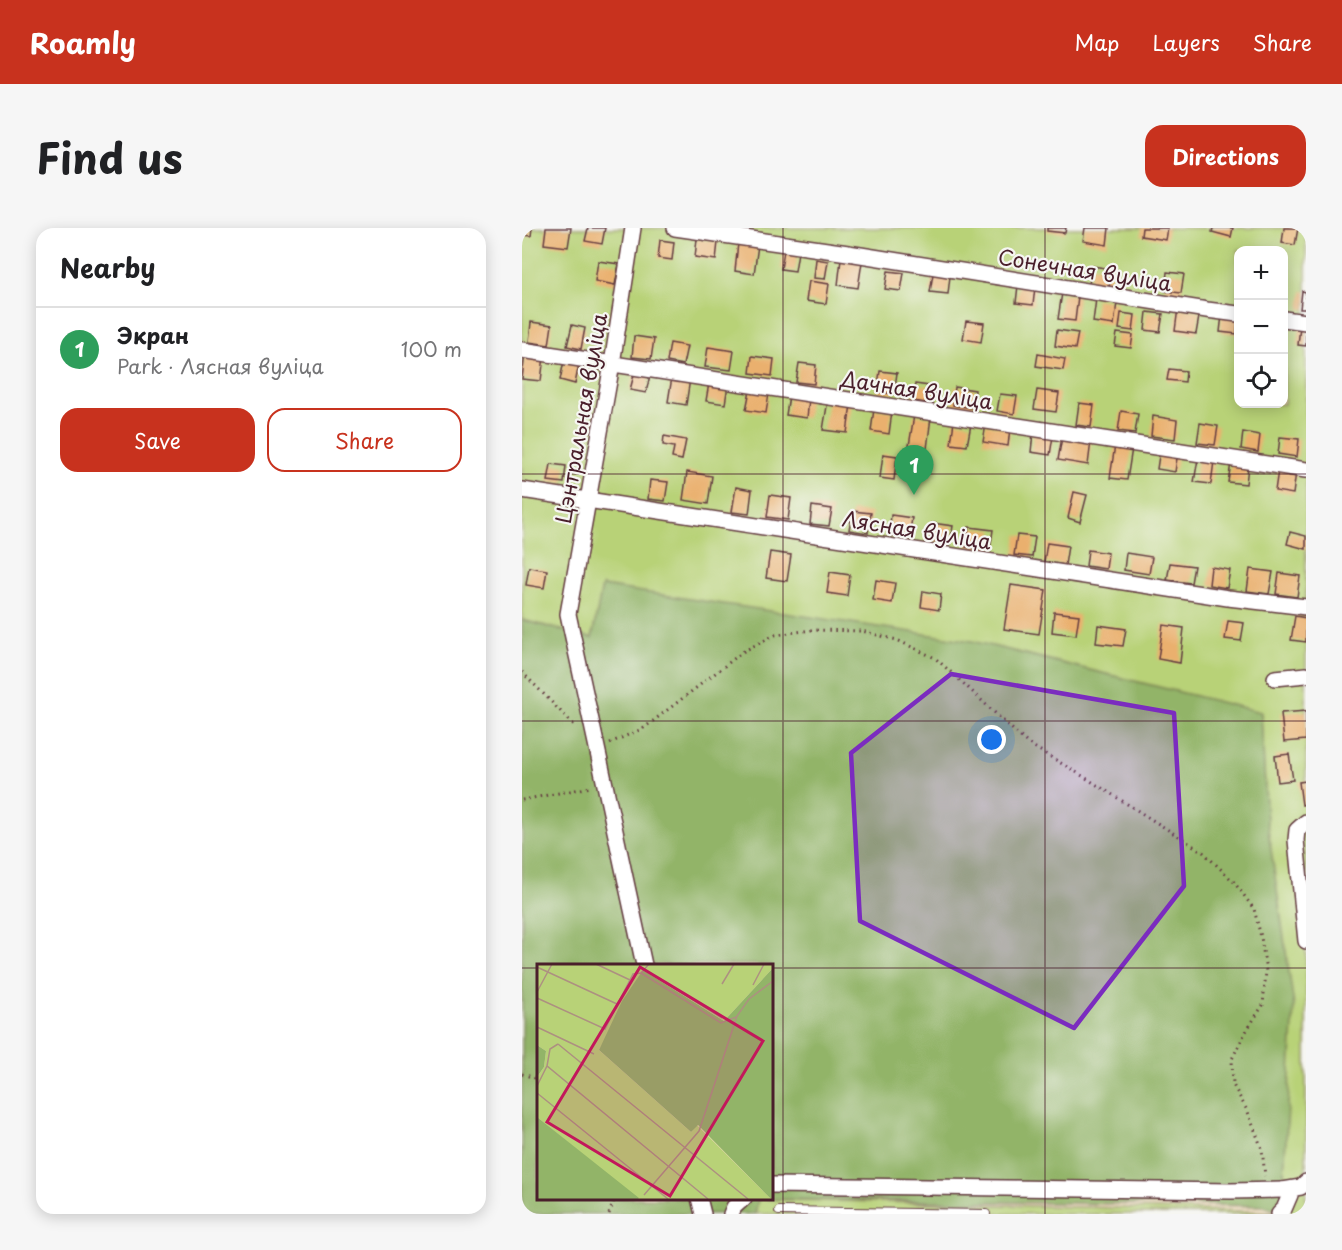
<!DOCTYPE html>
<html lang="en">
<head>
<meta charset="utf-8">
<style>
  :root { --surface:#fff; --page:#f6f6f6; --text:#202124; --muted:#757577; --line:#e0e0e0; --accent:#c8321e }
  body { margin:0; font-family:"Playpen Sans",sans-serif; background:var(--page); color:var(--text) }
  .controls { position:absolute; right:18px; top:18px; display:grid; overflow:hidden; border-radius:12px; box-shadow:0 3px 15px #0003 }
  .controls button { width:54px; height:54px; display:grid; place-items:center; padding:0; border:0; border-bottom:2px solid var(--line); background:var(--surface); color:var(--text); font:30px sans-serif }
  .you { position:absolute; left:470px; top:512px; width:21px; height:21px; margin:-15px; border:4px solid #fff; border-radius:50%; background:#1a73e8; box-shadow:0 0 0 9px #1a73e833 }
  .badge { display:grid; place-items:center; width:39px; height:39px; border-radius:50%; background:var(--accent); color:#fff; font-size:20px; font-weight:700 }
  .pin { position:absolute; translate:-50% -50px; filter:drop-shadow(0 2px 3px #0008) }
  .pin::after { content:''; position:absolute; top:32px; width:21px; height:18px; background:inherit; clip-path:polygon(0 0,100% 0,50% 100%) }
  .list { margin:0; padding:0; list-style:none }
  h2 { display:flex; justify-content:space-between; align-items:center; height:78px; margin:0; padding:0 24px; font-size:26px }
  h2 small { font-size:20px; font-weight:400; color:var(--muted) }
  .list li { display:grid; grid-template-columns:39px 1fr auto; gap:18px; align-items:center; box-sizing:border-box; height:84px; padding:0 24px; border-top:2px solid var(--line) }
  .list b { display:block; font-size:22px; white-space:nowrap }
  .list p { margin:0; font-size:20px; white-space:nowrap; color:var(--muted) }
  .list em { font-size:20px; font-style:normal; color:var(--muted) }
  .actions { display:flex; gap:12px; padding:18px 24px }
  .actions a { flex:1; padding:14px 0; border:2px solid var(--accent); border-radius:18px; text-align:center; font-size:21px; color:var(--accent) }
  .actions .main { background:var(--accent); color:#fff }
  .icon { flex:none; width:33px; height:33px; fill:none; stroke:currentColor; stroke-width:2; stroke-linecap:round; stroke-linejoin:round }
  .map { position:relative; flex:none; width:784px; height:986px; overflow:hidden; border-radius:18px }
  header { display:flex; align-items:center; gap:36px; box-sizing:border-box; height:84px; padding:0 30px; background:var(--accent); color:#fff }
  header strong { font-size:28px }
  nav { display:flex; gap:33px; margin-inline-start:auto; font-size:21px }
  .intro { display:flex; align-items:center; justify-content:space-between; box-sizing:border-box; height:144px; padding:0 36px }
  h1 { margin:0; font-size:42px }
  .button { padding:15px 27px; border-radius:18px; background:var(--accent); color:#fff; font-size:21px; font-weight:700 }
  main { display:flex; gap:36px; padding:0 36px }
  aside { flex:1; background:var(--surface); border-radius:18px; box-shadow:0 3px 15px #0003 }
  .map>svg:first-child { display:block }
  .green { fill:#b8d277; stroke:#817851; stroke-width:1.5; fill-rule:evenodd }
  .forest { fill:#92b468; stroke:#6e6a4a; stroke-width:1.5; fill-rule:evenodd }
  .building { fill:#eab06e }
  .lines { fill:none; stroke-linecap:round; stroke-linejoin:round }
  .service-casing { stroke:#633b40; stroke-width:10 }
  .minor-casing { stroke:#633b40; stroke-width:18 }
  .path { stroke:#633b40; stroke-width:3; stroke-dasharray:1.5 4.5; stroke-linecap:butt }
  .service { stroke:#fff; stroke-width:8 }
  .minor { stroke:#fff; stroke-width:15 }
  .marked { fill:#7b2cbf; fill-opacity:0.2; stroke:#7b2cbf; stroke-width:4.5; stroke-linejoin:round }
  .grid { fill:none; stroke:#4a1f2b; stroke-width:1.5; stroke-opacity:0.55 }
  .labels { text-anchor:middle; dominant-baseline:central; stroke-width:4.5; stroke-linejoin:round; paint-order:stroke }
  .street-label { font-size:21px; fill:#4a1f2b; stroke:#f6f6f2 }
  .inset-road { fill:none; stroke:#ad9081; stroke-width:1.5 }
  .view { fill:#c2185b; fill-opacity:0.15; stroke:#c2185b; stroke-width:3 }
  .inset-edge { fill:none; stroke:#4a1f2b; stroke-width:3 }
</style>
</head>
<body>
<header>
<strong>Roamly</strong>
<nav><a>Map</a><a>Layers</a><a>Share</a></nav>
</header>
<div class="intro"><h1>Find us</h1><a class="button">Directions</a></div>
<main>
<aside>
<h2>Nearby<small></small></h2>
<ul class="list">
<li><span class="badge" style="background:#2e9e5b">1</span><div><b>Экран</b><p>Park · Лясная вуліца</p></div><em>100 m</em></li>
</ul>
<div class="actions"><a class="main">Save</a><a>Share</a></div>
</aside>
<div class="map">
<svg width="784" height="986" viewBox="0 0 784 986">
  <rect width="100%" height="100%" fill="#f6f6f2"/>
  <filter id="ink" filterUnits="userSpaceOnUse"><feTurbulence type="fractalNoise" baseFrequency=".0167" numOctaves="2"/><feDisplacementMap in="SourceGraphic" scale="12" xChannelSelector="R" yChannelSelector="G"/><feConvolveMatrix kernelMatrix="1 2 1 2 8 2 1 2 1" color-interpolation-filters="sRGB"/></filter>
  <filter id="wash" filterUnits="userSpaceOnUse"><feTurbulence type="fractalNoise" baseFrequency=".008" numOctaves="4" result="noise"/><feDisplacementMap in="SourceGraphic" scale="24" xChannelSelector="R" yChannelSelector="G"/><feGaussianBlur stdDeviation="1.35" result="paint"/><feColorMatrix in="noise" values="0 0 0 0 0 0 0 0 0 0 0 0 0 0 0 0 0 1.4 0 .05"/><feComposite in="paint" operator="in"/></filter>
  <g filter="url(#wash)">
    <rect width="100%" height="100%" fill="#efdbba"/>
    <path class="green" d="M0,0H784V986H233L236,971L762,984L81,358L70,410L0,392ZM716,22H762V176H716Z"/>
    <path class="forest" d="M80,358L450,413L739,484L745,594L772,778L761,962L763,985L741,978L236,971L233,986H0V392L70,410ZM16,737H249V970H16Z"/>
    <g id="blocks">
      <g class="building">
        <path d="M0,0H10L9,8L0,7Z"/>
        <path d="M24,0H49L46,19L22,16Z"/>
        <path d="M66,0H83L80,16L63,13Z"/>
        <path d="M525,0H544L543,5L525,3Z"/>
        <path d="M563,0H587L585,17L561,13Z"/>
        <path d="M620,0H646L644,12L619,8Z"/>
        <path d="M691,0H711L709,9L690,4Z"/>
        <path d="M762,0H776L773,17L760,15Z"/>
        <path d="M175,11L196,14L194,32L173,29Z"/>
        <path d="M138,12L152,14L150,32L136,30Z"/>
        <path d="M216,15L236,17L232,46L213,43Z"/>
        <path d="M262,22L276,24L273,43L259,41Z"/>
        <path d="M294,31L306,33L303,51L292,50Z"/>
        <path d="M319,31L340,34L336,60L316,57Z"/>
        <path d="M76,33L97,36L93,57L73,53Z"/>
        <path d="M570,38L590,41L587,59L567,56Z"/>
        <path d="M366,43L382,45L379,63L363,61Z"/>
        <path d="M645,44L662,46L659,65L643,63Z"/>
        <path d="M411,46L428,48L426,66L408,64Z"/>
        <path d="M287,53L307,56L304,76L284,73Z"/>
        <path d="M496,57L513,59L511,77L494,75Z"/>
        <path d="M780,63L784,64V81H778Z"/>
        <path d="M540,65L556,68L553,93L536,91Z"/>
        <path d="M574,71L595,74L592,97L571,94Z"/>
        <path d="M656,80L678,83L674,106L653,103Z"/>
        <path d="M625,84L641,86L638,104L623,102Z"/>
        <path d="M599,85L613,87L611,103L597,101Z"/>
        <path d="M700,87L716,89L715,106L698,104Z"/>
        <path d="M444,93L462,95L459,114L441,111Z"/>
        <path d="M9,94L30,97L27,117L7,114Z"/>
        <path d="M50,97L63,100L59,121L45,118Z"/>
        <path d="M778,98L784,99V118L776,117Z"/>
        <path d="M535,102L556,105L553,121L533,118Z"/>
        <path d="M595,105L611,107L609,120L593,118Z"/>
        <path d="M112,108L132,111L129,131L110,129Z"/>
        <path d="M148,115L165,118L161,137L145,134Z"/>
        <path d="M186,119L212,123L209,142L183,139Z"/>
        <path d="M3,125L22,128L19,153L0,151Z"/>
        <path d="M516,126L543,131L541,142L514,138Z"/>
        <path d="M230,128L252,131L250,148L228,145Z"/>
        <path d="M42,133L57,136L53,156L38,152Z"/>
        <path d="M277,135L294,137L292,156L274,154Z"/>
        <path d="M647,141L664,143L663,154L645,152Z"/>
        <path d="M113,143L128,147L124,165L108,162Z"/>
        <path d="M358,143L375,145L372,166L355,164Z"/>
        <path d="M150,149L168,151L164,177L146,174Z"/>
        <path d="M187,155L206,157L203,176L184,173Z"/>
        <path d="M393,156L414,159L411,176L391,173Z"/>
        <path d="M433,159L453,162L451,180L431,177Z"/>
        <path d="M228,162L247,165L244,185L224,182Z"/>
        <path d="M515,162L537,165L534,184L512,181Z"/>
        <path d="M478,166L495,168L492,186L475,183Z"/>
        <path d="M267,168L287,171L285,190L264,187Z"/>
        <path d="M306,172L329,176L325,205L301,202Z"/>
        <path d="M557,175L572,177L569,199L554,197Z"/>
        <path d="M352,181L370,183L367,206L349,203Z"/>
        <path d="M599,183L616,186L613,205L596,203Z"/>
        <path d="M392,187L409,189L405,221L387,218Z"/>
        <path d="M631,188L655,192L653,211L629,208Z"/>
        <path d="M432,193L449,196L445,218L429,216Z"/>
        <path d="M678,195L696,198L693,217L675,215Z"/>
        <path d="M464,196L488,200L486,218L461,214Z"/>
        <path d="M721,204L738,207L736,224L719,221Z"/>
        <path d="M511,205L531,208L528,227L509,224Z"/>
        <path d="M142,208L164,212L160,232L150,230L152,219L141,217Z"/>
        <path d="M540,209L569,213L566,237L536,232Z"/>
        <path d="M758,209L777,211L775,229L756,226Z"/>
        <path d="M593,217L610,220L605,252L588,250Z"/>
        <path d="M638,221L656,223L653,244L635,241Z"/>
        <path d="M361,226L375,228L372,252L358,250Z"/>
        <path d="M676,231L692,233L689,256L672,254Z"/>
        <path d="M709,235L726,238L724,256L706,254Z"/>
        <path d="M29,236L44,238L42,255L26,253Z"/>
        <path d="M756,242L774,244L771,266L753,263Z"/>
        <path d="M165,244L190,248L186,276L161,272Z"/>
        <path d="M128,252L146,254L143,273L126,271Z"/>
        <path d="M214,259L230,262L227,286L210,284Z"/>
        <path d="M552,264L565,267L558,294L546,290Z"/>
        <path d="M248,267L269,270L266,292L245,289Z"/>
        <path d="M290,278L310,281L307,298L288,296Z"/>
        <path d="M330,283L349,285L346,305L327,302Z"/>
        <path d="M369,287L390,290L387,310L367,307Z"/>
        <path d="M410,295L431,298L428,316L408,313Z"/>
        <path d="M447,299L471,302L468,322L444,319Z"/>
        <path d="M768,304L784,308V321L765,316Z"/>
        <path d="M495,307L513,309L510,329L492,327Z"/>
        <path d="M525,315L546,318L543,337L522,334Z"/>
        <path d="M566,322L586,325L584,341L564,338Z"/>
        <path d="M248,324L269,327L265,353L244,350Z"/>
        <path d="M604,325L630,329L627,346L602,342Z"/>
        <path d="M648,335L672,338L669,355L645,352Z"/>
        <path d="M7,339L25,342L22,360L4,357Z"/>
        <path d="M689,339L708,342L705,360L687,357Z"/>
        <path d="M728,341L751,344L747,366L725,363Z"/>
        <path d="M308,344L328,347L325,368L305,365Z"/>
        <path d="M757,345L778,348L775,369L754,366Z"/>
        <path d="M354,352L373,355L370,375L351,372Z"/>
        <path d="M489,357L524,362L517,406L482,401Z"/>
        <path d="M401,363L419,366L417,382L399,379Z"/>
        <path d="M532,384L557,387L554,407L530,404Z"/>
        <path d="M773,388L784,390V414L769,412Z"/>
        <path d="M706,393L722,395L719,413L703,411Z"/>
        <path d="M576,397L604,401L601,418L574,415Z"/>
        <path d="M641,397L662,400L658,435L636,431Z"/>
        <path d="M784,483V512L762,514L759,485Z"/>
        <path d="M767,526L771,552L756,554L753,528Z"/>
        <path d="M784,553V576L780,577L777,554Z"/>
      </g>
    </g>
  </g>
  <g filter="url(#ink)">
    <use href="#blocks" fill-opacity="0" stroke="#633b40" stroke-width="1.5"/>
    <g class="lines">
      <defs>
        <path id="service" d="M257,983L464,986"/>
        <g id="minor">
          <path d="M111,0L90,136L46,386L122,737"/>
          <path d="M153,0L326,25L685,82L716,86"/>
          <path d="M762,91L784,94"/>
          <path d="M0,122L784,242"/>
          <path d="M0,262L706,370L784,379"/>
          <path d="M753,450L784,447"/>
          <path d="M784,594L775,602L774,612L784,713"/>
          <path d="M249,957L709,963L761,962"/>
          <path d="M177,970L181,986"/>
          <path d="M209,986L212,979L222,970"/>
          <path d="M757,986L762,981L768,967L761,962L779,959L784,954"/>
        </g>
      </defs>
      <use href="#service" class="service-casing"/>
      <use href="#minor" class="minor-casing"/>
      <g class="path">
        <path d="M0,444L53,498"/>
        <path d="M88,515L122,500L222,423L253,407L289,402L340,403L375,412L413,430L442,456L505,515L564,550L681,624L712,654L732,681L739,709L744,743L741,777L723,805L710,831L711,857L726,884L740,921L743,948"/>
        <path d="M0,572L69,559"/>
        <path d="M0,846L16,851"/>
        <path d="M87,986L93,970"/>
      </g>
      <use href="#service" class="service"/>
      <use href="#minor" class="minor"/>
    </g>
  </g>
  <path class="marked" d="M429,446L652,485L662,658L552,800L338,693L329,525Z"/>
  <path class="grid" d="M261,0V986M523,0V986M0,246H784M0,493H784M0,740H16M249,740H784"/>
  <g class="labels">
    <g class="street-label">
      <text transform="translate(563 41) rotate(9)">Сонечная вуліца</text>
      <text transform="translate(395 161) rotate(9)">Дачная вуліца</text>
      <text transform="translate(58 190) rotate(-80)">Цэнтральная вуліца</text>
      <text transform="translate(395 301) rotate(9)">Лясная вуліца</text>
    </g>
  </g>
  <g transform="translate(15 736)">
    <rect width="236" height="236" fill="#efdbba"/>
    <path d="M0,0H235V5L187,57L106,6L62,86L154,168L160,161L234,235H101L0,153V113L7,103L9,87L0,81Z" fill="#b8d277"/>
    <path d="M235,5V235H234L161,161L154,168L62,86L85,37L106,6L187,57ZM0,81L9,87L7,103L0,113ZM0,153L102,234L101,235H0Z" fill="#92b468"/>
    <path class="inset-road" d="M59,0L93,16M0,3L80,40M108,6L185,54M104,9L184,59L199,53M185,20L197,0M216,21L227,0M0,28L15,0M0,34L68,65L96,10L104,9L112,0M0,63L57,90M21,80L211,235M10,102L13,85L21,80M0,122L10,102L171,235M0,129L131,235M107,231L162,167L200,52L212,35L236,17"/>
    <path class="view" d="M103,3L226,77L133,232L10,158Z"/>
    <rect width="236" height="236" class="inset-edge"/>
  </g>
</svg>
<div class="controls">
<button>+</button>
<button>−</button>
<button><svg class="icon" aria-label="locate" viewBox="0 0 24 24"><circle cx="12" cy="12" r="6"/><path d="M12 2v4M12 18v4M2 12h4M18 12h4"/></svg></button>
</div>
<div class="you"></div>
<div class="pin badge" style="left:392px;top:267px;background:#2e9e5b">1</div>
</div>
</main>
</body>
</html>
